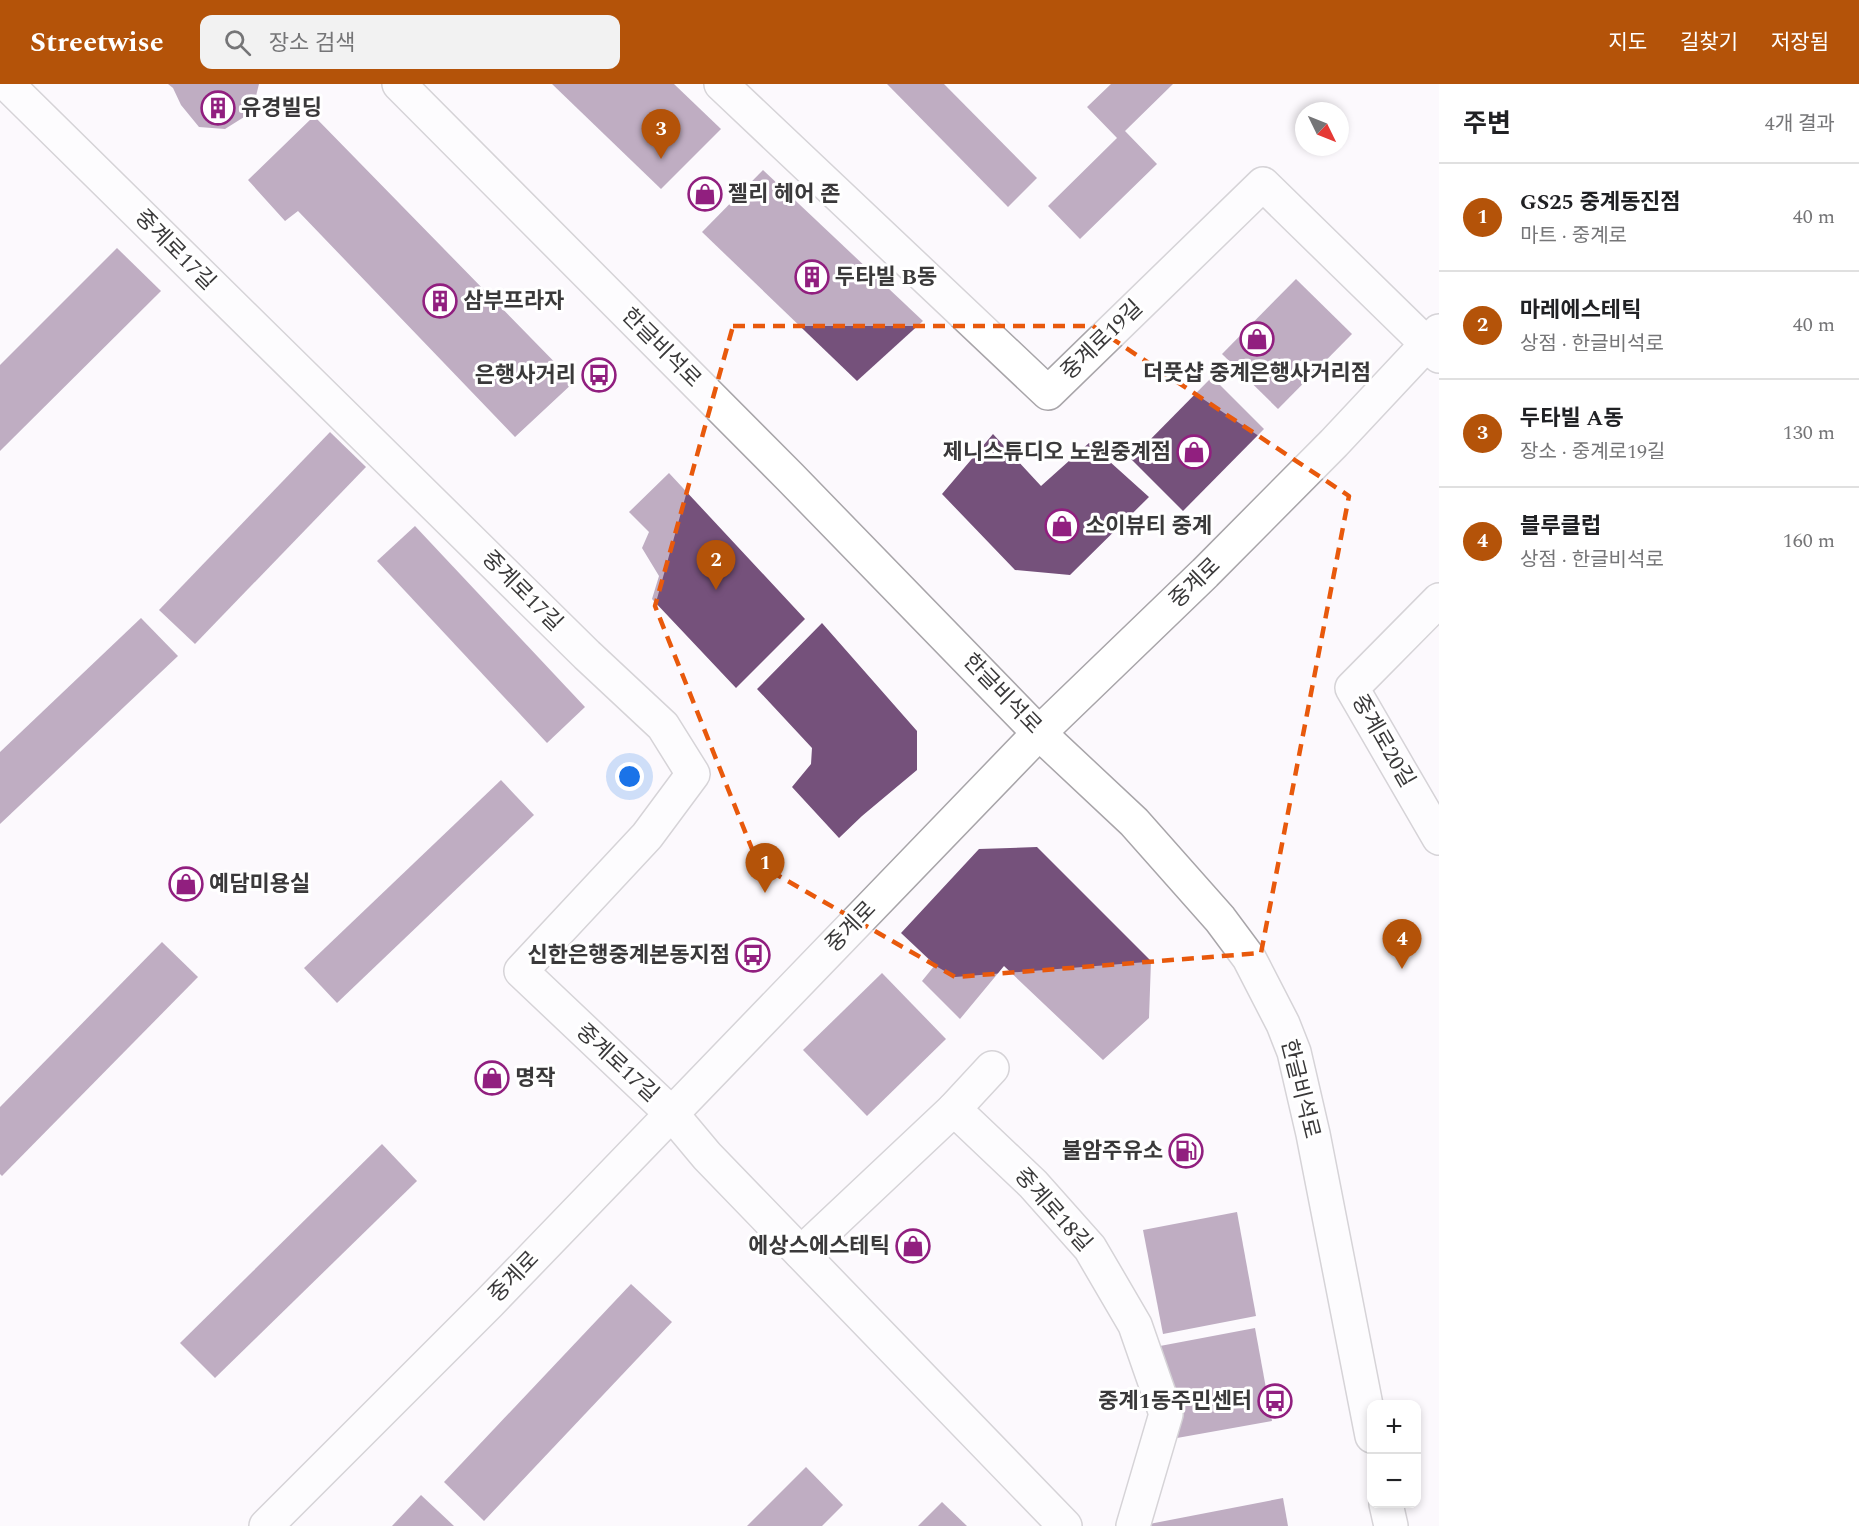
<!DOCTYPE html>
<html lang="ko">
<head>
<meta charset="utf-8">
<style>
  :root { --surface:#fff; --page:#f2f2f2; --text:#202124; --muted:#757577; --line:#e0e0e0; --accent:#b45309 }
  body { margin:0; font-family:Spectral,"Noto Sans KR",serif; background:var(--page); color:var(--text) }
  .controls { position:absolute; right:18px; bottom:18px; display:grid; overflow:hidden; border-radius:12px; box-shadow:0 3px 9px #0003 }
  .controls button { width:54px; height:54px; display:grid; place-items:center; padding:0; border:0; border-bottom:2px solid var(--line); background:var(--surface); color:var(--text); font:30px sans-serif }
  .compass { position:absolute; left:1295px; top:18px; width:54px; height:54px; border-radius:50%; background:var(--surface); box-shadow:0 3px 9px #0003; rotate:133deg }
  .you { position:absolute; left:630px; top:693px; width:21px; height:21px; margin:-15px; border:4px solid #fff; border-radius:50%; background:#1a73e8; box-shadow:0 0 0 9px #1a73e833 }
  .badge { display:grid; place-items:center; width:39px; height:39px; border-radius:50%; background:var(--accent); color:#fff; font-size:20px; font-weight:700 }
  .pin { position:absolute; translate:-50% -50px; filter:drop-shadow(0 2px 3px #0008) }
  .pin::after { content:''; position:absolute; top:32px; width:21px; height:18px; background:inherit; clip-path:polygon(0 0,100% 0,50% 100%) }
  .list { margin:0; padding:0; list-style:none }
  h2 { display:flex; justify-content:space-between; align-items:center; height:78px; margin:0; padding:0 24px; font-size:26px }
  h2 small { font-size:20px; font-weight:400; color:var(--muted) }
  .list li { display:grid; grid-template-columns:39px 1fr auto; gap:18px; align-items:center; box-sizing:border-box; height:108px; padding:0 24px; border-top:2px solid var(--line) }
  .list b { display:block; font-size:22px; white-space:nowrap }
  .list p { margin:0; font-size:20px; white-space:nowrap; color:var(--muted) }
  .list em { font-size:20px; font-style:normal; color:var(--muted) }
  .icon { flex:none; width:33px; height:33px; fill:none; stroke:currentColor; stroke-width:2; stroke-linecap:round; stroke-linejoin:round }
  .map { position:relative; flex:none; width:1439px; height:1442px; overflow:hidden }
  header { display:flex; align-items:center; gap:36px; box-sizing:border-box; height:84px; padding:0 30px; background:var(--accent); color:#fff }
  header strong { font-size:28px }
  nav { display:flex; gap:33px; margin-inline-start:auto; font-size:21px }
  .search { width:420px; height:54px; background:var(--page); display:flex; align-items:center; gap:15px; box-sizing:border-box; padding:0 21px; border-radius:12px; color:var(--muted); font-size:22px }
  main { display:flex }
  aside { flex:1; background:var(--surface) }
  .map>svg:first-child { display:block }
  .building { fill:#75517b }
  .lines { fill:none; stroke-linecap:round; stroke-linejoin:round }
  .street-casing { stroke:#a8a5a9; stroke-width:36 }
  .secondary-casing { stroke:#a8a5a9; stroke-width:36 }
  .street { stroke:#fff; stroke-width:33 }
  .secondary { stroke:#fff; stroke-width:33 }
  .marked { fill:none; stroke:#e8590c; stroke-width:4.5; stroke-dasharray:12 8; stroke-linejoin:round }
  .labels { text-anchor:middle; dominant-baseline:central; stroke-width:6; stroke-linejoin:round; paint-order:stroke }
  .poi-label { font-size:22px; font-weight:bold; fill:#3a393a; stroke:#fff; text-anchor:start }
  .street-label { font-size:22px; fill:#3a393a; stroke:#fff }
</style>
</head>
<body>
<header>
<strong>Streetwise</strong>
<div class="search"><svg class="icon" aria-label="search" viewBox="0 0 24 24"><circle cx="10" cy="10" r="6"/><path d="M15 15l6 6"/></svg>장소 검색</div>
<nav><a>지도</a><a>길찾기</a><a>저장됨</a></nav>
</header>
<main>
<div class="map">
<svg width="1439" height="1442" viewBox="0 0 1439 1442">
  <rect width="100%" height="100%" fill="#fcf9fd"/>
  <g class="building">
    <path d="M168,0H259L252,28L225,45L199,43L181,21L173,4Z"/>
    <path d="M552,0H674L721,45L661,105Z"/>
    <path d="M887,0H944L1037,94L1008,123Z"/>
    <path d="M1111,0H1173L1125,47L1157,80L1080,155L1048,122L1117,54L1087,23Z"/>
    <path d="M314,32L574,298L515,353L298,127L285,137L248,96Z"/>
    <path d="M763,86L923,237L857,297L702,148Z"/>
    <path d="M117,164L161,207L0,367V281Z"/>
    <path d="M1296,195L1352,250L1278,325L1222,270Z"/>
    <path d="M1212,293L1264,345L1183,427L1131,375Z"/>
    <path d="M330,348L366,383L195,560L159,526Z"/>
    <path d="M993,350L1041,402L1089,359L1149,413L1070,491L1015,486L942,410Z"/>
    <path d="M669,389L805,535L736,604L652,515L659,492L642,464L649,448L629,428Z"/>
    <path d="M415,442L585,623L547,659L377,477Z"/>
    <path d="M141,534L178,572L0,740V668Z"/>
    <path d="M822,539L917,647V686L862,732L839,754L792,703L811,680L812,664L757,605Z"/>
    <path d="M501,696L534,731L337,919L304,884Z"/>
    <path d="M1037,763L1151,877L1149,934L1103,976L1004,882L960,935L922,897L935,881L901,849L979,765Z"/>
    <path d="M162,858L198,893L2,1092L0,1090V1023Z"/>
    <path d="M882,889L946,955L867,1032L803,966Z"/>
    <path d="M382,1060L417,1097L215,1294L180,1259Z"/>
    <path d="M1237,1128L1256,1232L1163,1250L1143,1146Z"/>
    <path d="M631,1200L672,1238L484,1437L444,1398Z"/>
    <path d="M1255,1244L1272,1337L1177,1354L1160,1262Z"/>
    <path d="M806,1383L843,1421L822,1442H747Z"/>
    <path d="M421,1411L454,1442H392Z"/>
    <path d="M1283,1414L1288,1442H1144V1441Z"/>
    <path d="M942,1418L967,1442H918Z"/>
  </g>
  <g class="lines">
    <defs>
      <g id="street">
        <path d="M7,0L587,571L663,642L693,690L647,752L521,887L671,1029L707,1072L1065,1442"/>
        <path d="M721,0L1048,309L1263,100L1439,272"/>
        <path d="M1439,516L1352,604L1439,754"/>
        <path d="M954,1025L992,984"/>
        <path d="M801,1169L954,1025L1033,1100L1090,1164L1135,1241L1166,1330L1133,1442"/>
      </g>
      <g id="secondary">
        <path d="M399,0L790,393L1039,649L1134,738L1220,835L1249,874L1283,940L1294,968L1313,1050L1372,1352"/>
        <path d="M1386,1420L1391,1442"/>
        <path d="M266,1442L489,1219L1039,649L1205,489L1334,359L1439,247"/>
      </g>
    </defs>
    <use href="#street" class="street-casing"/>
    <use href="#secondary" class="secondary-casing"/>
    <use href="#street" class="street"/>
    <use href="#secondary" class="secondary"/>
  </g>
  <path d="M0 0H1439V1442H0ZM733,242H1093L1349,412L1261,869L955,893L758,780L655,522Z" fill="#fcf9fd" fill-opacity=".55" fill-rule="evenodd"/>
  <path class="marked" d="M733,242H1093L1349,412L1261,869L955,893L758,780L655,522Z"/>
  <defs>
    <symbol id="building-ring" viewBox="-11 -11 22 22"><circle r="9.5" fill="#fff" stroke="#911f7f" stroke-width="1.5"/><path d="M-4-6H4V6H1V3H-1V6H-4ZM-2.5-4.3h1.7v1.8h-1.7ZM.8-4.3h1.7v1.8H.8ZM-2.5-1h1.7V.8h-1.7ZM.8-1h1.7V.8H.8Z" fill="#911f7f"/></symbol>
    <symbol id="shop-ring" viewBox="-11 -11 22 22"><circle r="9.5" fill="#fff" stroke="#911f7f" stroke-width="1.5"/><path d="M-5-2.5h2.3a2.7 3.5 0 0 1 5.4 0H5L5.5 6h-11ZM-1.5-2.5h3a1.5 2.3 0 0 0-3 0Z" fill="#911f7f"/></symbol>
    <symbol id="bus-ring" viewBox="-11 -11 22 22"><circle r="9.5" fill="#fff" stroke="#911f7f" stroke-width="1.5"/><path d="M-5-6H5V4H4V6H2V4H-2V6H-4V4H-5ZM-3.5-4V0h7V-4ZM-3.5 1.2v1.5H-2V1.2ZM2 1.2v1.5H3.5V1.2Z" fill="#911f7f"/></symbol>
    <symbol id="fuel-ring" viewBox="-11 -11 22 22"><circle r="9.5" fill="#fff" stroke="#911f7f" stroke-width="1.5"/><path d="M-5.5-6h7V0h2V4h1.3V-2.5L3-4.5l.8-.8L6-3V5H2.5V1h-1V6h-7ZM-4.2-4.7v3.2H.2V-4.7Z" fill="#911f7f"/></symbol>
  </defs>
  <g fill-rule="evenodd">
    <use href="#building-ring" x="199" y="5" width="38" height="38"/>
    <use href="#shop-ring" x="686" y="91" width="38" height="38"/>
    <use href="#building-ring" x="793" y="174" width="38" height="38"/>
    <use href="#building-ring" x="421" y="198" width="38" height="38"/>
    <use href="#shop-ring" x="1238" y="236" width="38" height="38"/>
    <use href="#bus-ring" x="580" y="272" width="38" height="38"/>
    <use href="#shop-ring" x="1175" y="349" width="38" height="38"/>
    <use href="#shop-ring" x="1043" y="423" width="38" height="38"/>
    <use href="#shop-ring" x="167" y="781" width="38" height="38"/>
    <use href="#bus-ring" x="734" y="852" width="38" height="38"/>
    <use href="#shop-ring" x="473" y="975" width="38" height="38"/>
    <use href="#fuel-ring" x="1167" y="1048" width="38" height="38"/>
    <use href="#shop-ring" x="894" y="1143" width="38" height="38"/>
    <use href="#bus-ring" x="1256" y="1298" width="38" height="38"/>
  </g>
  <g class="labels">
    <g class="poi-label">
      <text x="241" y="24">유경빌딩</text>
      <text x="728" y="110">젤리 헤어 존</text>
      <text x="835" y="193">두타빌 B동</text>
      <text x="463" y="217">삼부프라자</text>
      <text x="1257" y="289" text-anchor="middle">더풋샵 중계은행사거리점</text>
      <text x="576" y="291" text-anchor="end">은행사거리</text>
      <text x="1171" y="368" text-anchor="end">제니스튜디오 노원중계점</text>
      <text x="1085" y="442">소이뷰티 중계</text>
      <text x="209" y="800">예담미용실</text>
      <text x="730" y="871" text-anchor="end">신한은행중계본동지점</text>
      <text x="515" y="994">명작</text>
      <text x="1163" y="1067" text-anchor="end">불암주유소</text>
      <text x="890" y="1162" text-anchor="end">에상스에스테틱</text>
      <text x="1252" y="1317" text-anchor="end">중계1동주민센터</text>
    </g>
    <g class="street-label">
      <text transform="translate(175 166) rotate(45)">중계로17길</text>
      <text transform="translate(1102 256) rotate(-44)">중계로19길</text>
      <text transform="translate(661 264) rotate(45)">한글비석로</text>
      <text transform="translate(1195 499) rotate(-44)">중계로</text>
      <text transform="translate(522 507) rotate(45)">중계로17길</text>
      <text transform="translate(1002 610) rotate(46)">한글비석로</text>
      <text transform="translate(1383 657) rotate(60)">중계로20길</text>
      <text transform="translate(851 843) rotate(-46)">중계로</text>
      <text transform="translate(617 979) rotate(43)">중계로17길</text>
      <text transform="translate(1300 1005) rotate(76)">한글비석로</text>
      <text transform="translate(1053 1126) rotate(48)">중계로18길</text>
      <text transform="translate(514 1193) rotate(-46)">중계로</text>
    </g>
  </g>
</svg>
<div class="controls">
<button>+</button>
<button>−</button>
</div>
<svg class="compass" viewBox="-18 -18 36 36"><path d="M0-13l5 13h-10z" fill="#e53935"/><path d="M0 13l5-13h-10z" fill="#757577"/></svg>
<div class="you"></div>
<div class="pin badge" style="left:765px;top:809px">1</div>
<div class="pin badge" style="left:716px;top:506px">2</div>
<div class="pin badge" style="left:661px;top:75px">3</div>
<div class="pin badge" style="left:1402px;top:885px">4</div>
</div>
<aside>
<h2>주변<small>4개 결과</small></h2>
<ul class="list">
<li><span class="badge">1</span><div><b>GS25 중계동진점</b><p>마트 · 중계로</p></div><em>40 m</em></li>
<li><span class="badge">2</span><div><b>마레에스테틱</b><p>상점 · 한글비석로</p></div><em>40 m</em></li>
<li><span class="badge">3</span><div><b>두타빌 A동</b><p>장소 · 중계로19길</p></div><em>130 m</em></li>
<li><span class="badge">4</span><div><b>블루클럽</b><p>상점 · 한글비석로</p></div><em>160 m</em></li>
</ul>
</aside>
</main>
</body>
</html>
